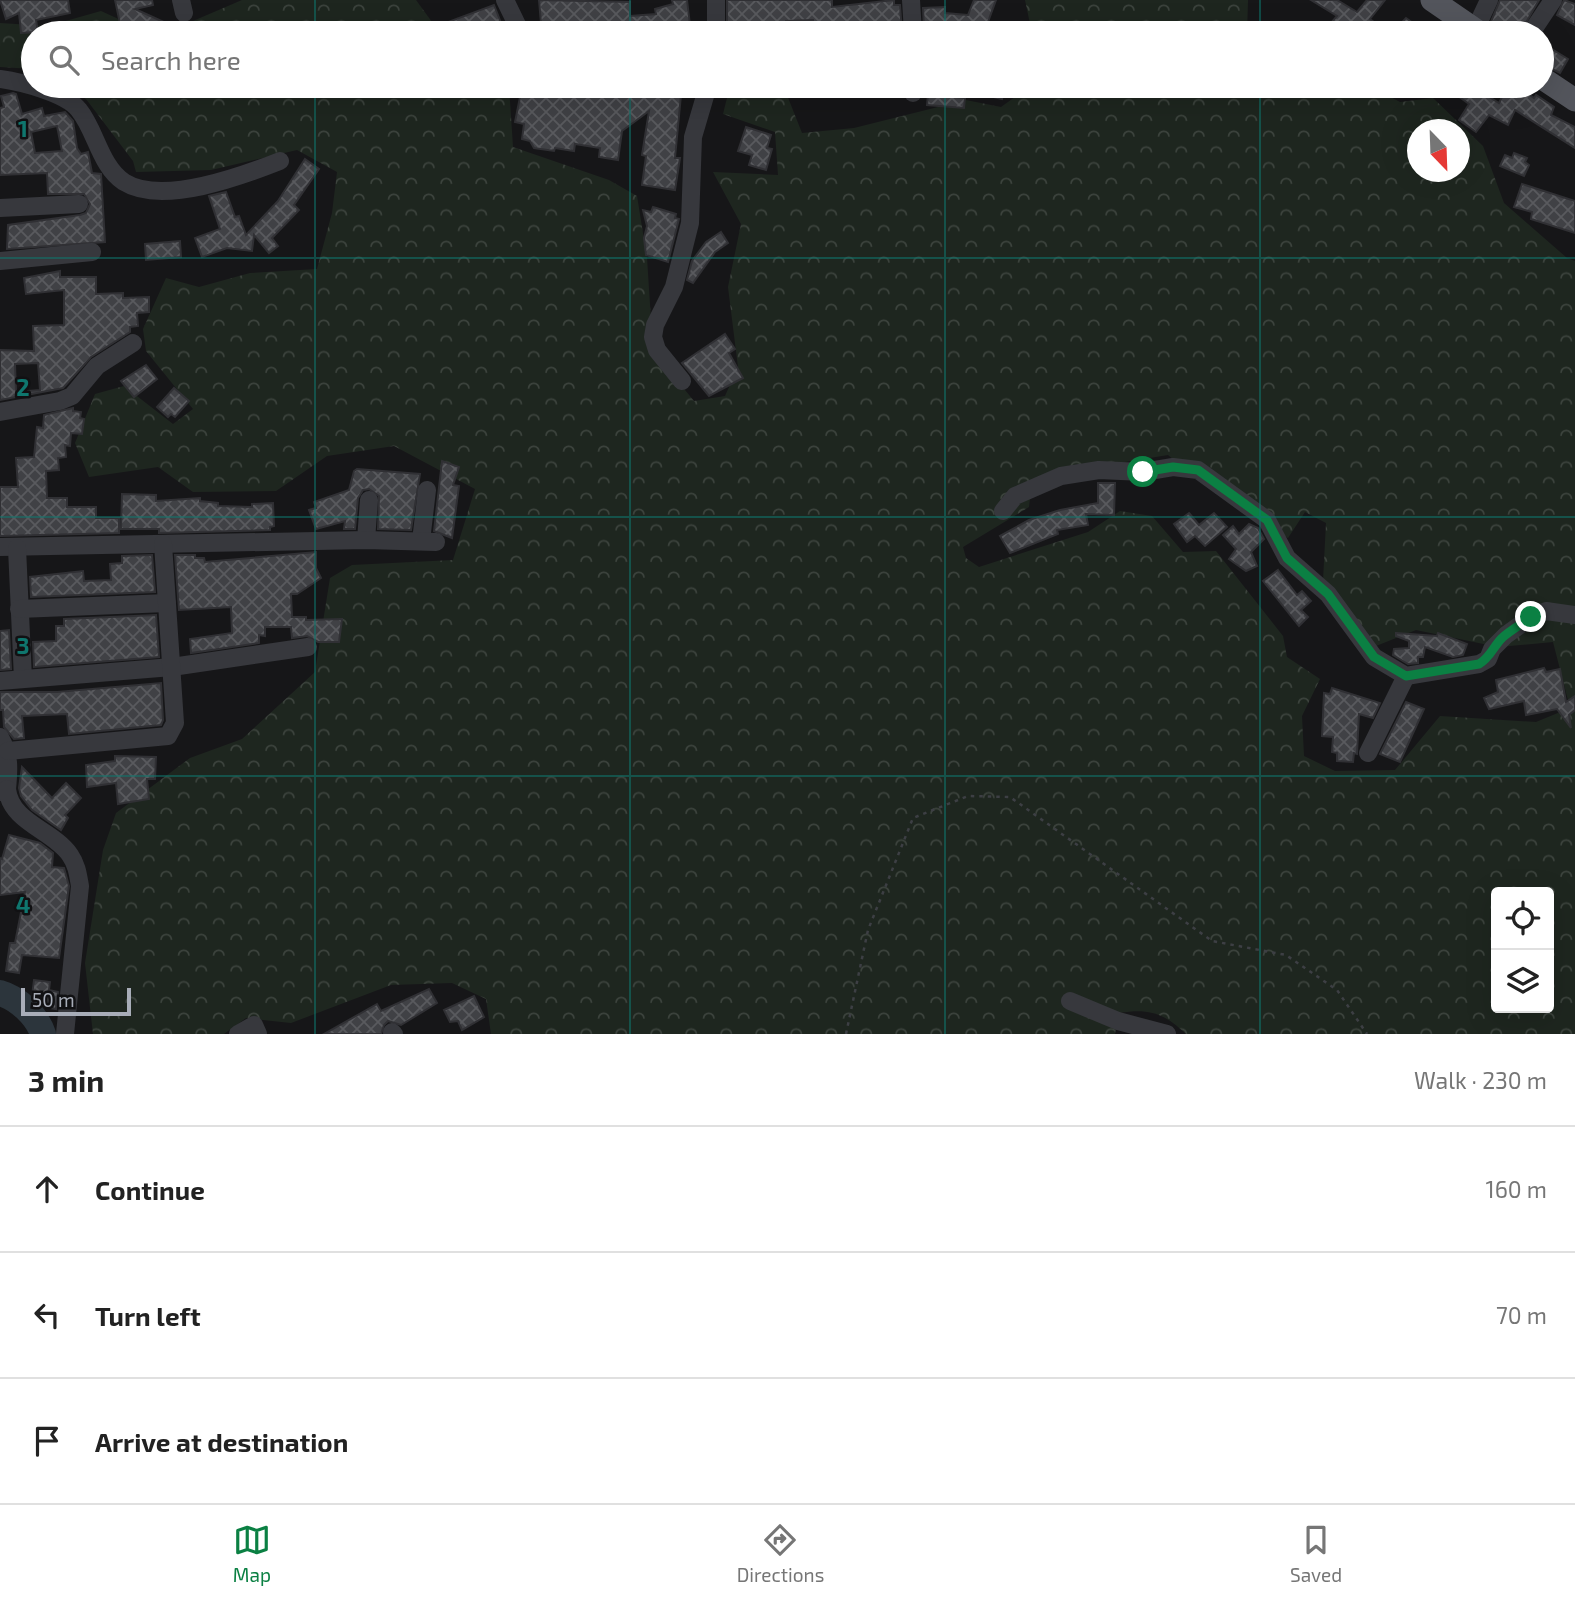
<!DOCTYPE html>
<html lang="en">
<head>
<meta charset="utf-8">
<style>
  :root { --surface:#fff; --page:#f2f2f2; --text:#222; --muted:#767676; --line:#e0e0e0; --accent:#0b8043 }
  body { margin:0; font-family:"Exo 2",sans-serif; background:var(--page); color:var(--text) }
  .controls { position:absolute; right:21px; bottom:21px; display:grid; overflow:hidden; border-radius:7px; box-shadow:0 7px 28px #0002 }
  .controls button { width:63px; height:63px; display:grid; place-items:center; padding:0; border:0; border-bottom:2px solid var(--line); background:var(--surface); color:var(--text); font:35px sans-serif }
  .compass { position:absolute; left:1407px; top:119px; width:63px; height:63px; border-radius:50%; background:var(--surface); box-shadow:0 7px 28px #0002; rotate:157deg }
  .scale { position:absolute; left:21px; bottom:18px; width:110px; box-sizing:border-box; padding-left:7px; border:4px solid #a8adb8; border-top:0; font-size:19px; line-height:24px; white-space:nowrap; color:#a8adb8; -webkit-text-stroke:5px #111113; paint-order:stroke }
  .stop { position:absolute; width:21px; height:21px; margin:-16px; border:5px solid #0b8043; border-radius:50%; background:#fff }
  .stop.end { background:#0b8043; border-color:#fff; box-shadow:0 2px 7px #0008 }
  .list { margin:0; padding:0; list-style:none }
  h2 { display:flex; justify-content:space-between; align-items:center; height:91px; margin:0; padding:0 28px; font-size:30px }
  h2 small { font-size:23px; font-weight:400; color:var(--muted) }
  .list li { display:grid; grid-template-columns:46px 1fr auto; gap:21px; align-items:center; box-sizing:border-box; height:126px; padding:0 28px; border-top:2px solid var(--line) }
  .list b { display:block; font-size:26px; white-space:nowrap }
  .list em { font-size:23px; font-style:normal; color:var(--muted) }
  .icon { flex:none; width:38px; height:38px; fill:none; stroke:currentColor; stroke-width:2; stroke-linecap:round; stroke-linejoin:round }
  .map { position:relative; flex:none; width:1575px; height:1034px; overflow:hidden }
  .search { position:absolute; background:var(--surface); box-shadow:0 7px 28px #0002; left:21px; right:21px; top:21px; height:77px; display:flex; align-items:center; gap:18px; box-sizing:border-box; padding:0 24px; border-radius:38px; color:var(--muted); font-size:26px }
  .sheet { height:469px; background:var(--surface) }
  nav { display:flex; justify-content:space-around; align-items:center; box-sizing:border-box; height:98px; border-top:2px solid var(--line); background:var(--surface); font-size:19px; color:var(--muted) }
  nav a { display:grid; justify-items:center; gap:4px }
  nav .on { color:var(--accent) }
  .map>svg:first-child { display:block }
  .forest { fill:url(#forest-crowns); fill-rule:evenodd }
  .lines { fill:none; stroke-linecap:round; stroke-linejoin:round }
  .river { stroke:#2c353c; stroke-width:26 }
  .building { fill:url(#building-cross-hatch); stroke:#303034; stroke-width:2; fill-rule:evenodd }
  .path { stroke:#3d3f44; stroke-width:2.5; stroke-dasharray:3.5 5; stroke-linecap:butt }
  .minor { stroke:#37383d; stroke-width:18 }
  .major { stroke:#53555c; stroke-width:23 }
  .route { stroke:#0b8043; stroke-width:9 }
  .grid { fill:none; stroke:#0f766e; stroke-width:2; stroke-opacity:0.55 }
  .grid-label { font-size:23px; text-anchor:middle; font-weight:bold; fill:#0f766e; stroke:#111113; stroke-width:5; stroke-linejoin:round; paint-order:stroke }
</style>
</head>
<body>
<div class="map">
<svg width="1575" height="1034" viewBox="0 0 1575 1034">
  <defs>
    <pattern id="forest-crowns" width="20" height="18" patternUnits="userSpaceOnUse" patternTransform="scale(1.75)"><rect width="20" height="18" fill="#1e261f"/><path d="M2 6a3 3 0 1 1 6 0M12 15a3 3 0 1 1 6 0" fill="none" stroke="#3c433d"/></pattern>
    <pattern id="building-cross-hatch" width="8" height="8" patternUnits="userSpaceOnUse" patternTransform="scale(1.75)"><rect width="8" height="8" fill="#404145"/><path d="M0 0l8 8M0 8l8-8" fill="none" stroke="#595a5e"/></pattern>
  </defs>
  <rect width="100%" height="100%" fill="#161618"/>
  <g class="forest">
    <path d="M242,0H416L440,33H165Z"/>
    <path d="M1025,0H1248L1247,33H1032Z"/>
    <path d="M101,11L149,33H33V69L0,67V23L48,26Z"/>
    <path d="M63,86H509L513,147L609,180L637,196L647,258L653,351L694,401L725,396L738,367L728,287L741,224L713,172L778,175L775,132L723,114L730,86H780L785,90L802,133L854,128L966,100L1001,107L1030,86H1370L1400,102L1433,98L1483,146L1504,203L1567,258L1575,261V1034H1186C1164,1013 1149,1008 1119,1013L1115,1034H491L486,999L452,983L391,985L291,1023L246,1018L224,1034H93L85,963L103,850L116,813L190,758L242,739L315,672L330,578L352,565L453,560L475,489L394,446L327,456L276,491L193,492L158,467L89,477L75,443L95,394L124,386L173,424L193,409L146,351L143,329L166,278L199,287L250,273L317,269L332,213L337,172L297,150L211,170L136,172L133,161L86,99ZM1418,130H1460V172H1418ZM1168,455L1215,493L1288,538L1305,512L1326,523L1323,581L1371,648L1416,630L1498,647L1553,642L1570,708L1536,722L1440,716L1395,770L1335,771L1304,756L1302,716L1320,679L1287,657L1283,636L1216,551L1183,552L1152,516L1120,511L1088,532L979,567L966,558L963,547L1029,507L1032,481L1063,472ZM1496,892H1549V1008H1496Z"/>
  </g>
  <g class="lines">
    <path class="river" d="M0,993C18,998 37,1016 43,1034"/>
  </g>
  <g class="building">
    <path d="M0,0H68L70,13L36,20L38,32L21,33L19,13L6,19Z"/>
    <path d="M115,0H152L153,5L135,9L188,33H122Z"/>
    <path d="M539,0L630,2V16L656,14L655,9L673,4L672,0H687L691,33H555L554,23L541,24Z"/>
    <path d="M727,0H832V7L894,0V5H900L902,32H866V27L844,28L843,22L813,23V20L786,21V33H727Z"/>
    <path d="M974,0H996L984,33H965L952,28L924,29L923,8L945,7V13L968,15Z"/>
    <path d="M1311,0H1337L1357,12L1367,0H1385L1370,19L1388,33H1335L1339,28L1331,23L1337,16Z"/>
    <path d="M1500,0H1539L1520,33H1500L1490,24Z"/>
    <path d="M1564,0L1575,4V25L1557,15Z"/>
    <path d="M494,5L505,33H452L448,22Z"/>
    <path d="M1406,18L1427,33H1392Z"/>
    <path d="M1542,43L1568,59L1560,73L1542,64Z"/>
    <path d="M574,86H622L681,95L675,158H680L675,190L642,185L646,156L642,155L649,111L622,131L618,160L599,157L600,148L575,144L574,151L555,148L554,151L534,148L530,141L522,139L524,124L515,122L521,92L537,95L539,87L580,93Z"/>
    <path d="M965,86H1005L1002,99L964,90Z"/>
    <path d="M1444,86H1472L1499,103L1506,89L1514,94L1519,87L1534,98L1536,95L1554,107L1551,115L1575,127V148L1515,110L1508,125L1489,115L1476,132L1459,120L1469,104Z"/>
    <path d="M935,89L955,90V97L965,98L964,108L927,105L928,94L934,95Z"/>
    <path d="M13,93L16,94L22,114L42,108L44,116L65,112L73,121L77,148L81,154L88,152L92,173L101,174L105,242L7,249L8,225L80,215L86,213L90,204L84,194H48L47,173L0,175V108L4,107L1,96ZM57,126L62,151L35,153L31,132Z"/>
    <path d="M746,127L771,135L767,148L772,149L766,170L749,165L752,155L738,151Z"/>
    <path d="M1514,153L1527,158L1525,162L1529,165L1524,176L1500,166L1505,155L1512,158Z"/>
    <path d="M305,159L319,169L294,205L299,210L272,238L278,246L269,253L254,235L252,251L227,248L202,257L195,238L220,229L209,196L226,192L235,217L239,216L246,235L278,201Z"/>
    <path d="M1522,184L1575,201V233L1531,219L1532,212L1514,207Z"/>
    <path d="M653,207L676,214L675,218L679,219L668,262L646,255L644,238L647,226L643,210L651,212Z"/>
    <path d="M721,232L728,243L715,252L693,283L687,280L692,261L706,242Z"/>
    <path d="M180,241L181,257L146,260L145,244Z"/>
    <path d="M60,271V277H96V294L123,293V298L149,297V312L137,313L138,326L130,327V332L91,357L63,388L0,400V350L34,351L33,326L64,325V290L26,294L24,278ZM38,363L40,390L16,392L15,364Z"/>
    <path d="M725,334L735,349L729,353L743,378L709,396L682,363Z"/>
    <path d="M146,365L157,379L134,397L121,381Z"/>
    <path d="M174,388L189,401L175,417L171,414L168,417L157,407Z"/>
    <path d="M73,408V411L81,412L80,418L84,419L82,434L71,433L70,446L65,445L66,457L58,458L59,470L46,471L47,498H67V507H96V518H119V533L0,536V487H18L16,458L34,457L37,427L43,428L44,415Z"/>
    <path d="M442,461L459,467L453,485L459,486L452,538L434,531Z"/>
    <path d="M357,469L420,474L411,530L378,529L379,496L369,489L363,490L358,498L355,529H344L345,521L316,529L309,510L316,508L314,502L349,490L354,471Z"/>
    <path d="M1098,483H1115L1114,515L1086,514L1088,525L1057,530L1058,534L1010,553L1000,536L1029,520L1060,510L1098,503Z"/>
    <path d="M122,494L156,495V501L200,498V501L218,503V506L252,507V504L273,503L274,526L270,527V530L159,533V529H121Z"/>
    <path d="M1189,513L1199,525L1214,513L1227,527L1205,546L1195,536L1187,542L1174,524Z"/>
    <path d="M1249,524L1258,528L1264,539L1251,552L1257,566L1246,571L1229,559L1236,549L1223,535L1233,526L1239,534Z"/>
    <path d="M316,552V568L321,578L297,594H291L292,617H306V620L342,619L339,642H318L307,636L292,638L291,627H265V636L259,635V643L191,653L190,639L232,633L231,607L179,610L175,555H195V558H204L205,562Z"/>
    <path d="M152,555L155,592L31,597L30,577L83,571L84,581L111,580L110,564L122,563V556Z"/>
    <path d="M1278,570L1297,595L1302,591L1311,601L1301,610L1308,617L1299,626L1263,581Z"/>
    <path d="M156,615L159,657L34,667L33,642L56,641V626H64V619Z"/>
    <path d="M9,630L11,669L0,670V631Z"/>
    <path d="M1396,633L1437,636L1438,633L1467,644L1463,655L1453,657L1425,647L1423,657H1418V663L1408,664L1393,655L1394,649L1409,648V641L1396,636Z"/>
    <path d="M1544,668L1546,672L1560,669L1566,702L1575,696V710L1569,715L1571,728L1557,709L1526,715L1524,701L1489,709L1484,698L1498,692L1496,680Z"/>
    <path d="M161,683L163,720L161,725L69,734L67,714L22,716L24,738L14,739L4,727L3,710H0V692H57Z"/>
    <path d="M1332,688L1380,703L1373,718L1359,714L1357,754L1354,753L1353,762L1337,761V753L1332,752L1333,737L1322,736L1324,693L1330,694Z"/>
    <path d="M1406,702L1424,709L1400,762L1380,754Z"/>
    <path d="M115,756L156,757L155,779H147L149,799L118,804L116,783L87,787L86,765L115,761Z"/>
    <path d="M22,767L52,798L66,783L81,798L65,815L68,818L61,830L32,810L21,796L19,788Z"/>
    <path d="M9,835L40,843L53,853L52,867L64,868L69,886L59,958L22,955L19,973L6,971L10,943H15L25,892L0,895V858L2,859Z"/>
    <path d="M34,980L50,982L49,990L58,992L56,1009L44,1007L40,997L32,996Z"/>
    <path d="M429,989L437,1003L401,1025L388,1021L384,1025L381,1034H324L377,1004L381,1011Z"/>
    <path d="M474,996L484,1017L462,1030L458,1021L450,1022L444,1010Z"/>
  </g>
  <g class="lines">
    <path class="path" d="M846,1034L868,930L913,818L968,796L1010,797L1212,941L1286,955L1337,990L1367,1034"/>
    <g class="minor">
      <path d="M181,0L184,13"/>
      <path d="M505,0L521,33"/>
      <path d="M716,0V33"/>
      <path d="M911,0L913,33"/>
      <path d="M1475,30L1489,0"/>
      <path d="M1531,33L1553,0"/>
      <path d="M0,79C21,82 66,93 79,110C96,131 100,166 124,182C162,206 242,176 280,161"/>
      <path d="M913,93V86"/>
      <path d="M0,208L79,204"/>
      <path d="M0,261L92,252"/>
      <path d="M682,381L657,350L653,337L655,325L674,287L690,223L693,137L708,86"/>
      <path d="M0,412L60,401L72,396L97,366L133,343"/>
      <path d="M1003,511L1015,496L1061,476L1099,470L1143,472L1173,467L1198,470L1267,520L1287,558L1328,594L1374,657L1406,676L1479,664L1488,659L1492,649L1506,635L1531,617L1546,611L1575,615"/>
      <path d="M366,540L369,500"/>
      <path d="M421,541L427,490"/>
      <path d="M0,547L366,540L436,542"/>
      <path d="M17,548L23,679"/>
      <path d="M19,609L167,603"/>
      <path d="M0,681L172,667L308,647"/>
      <path d="M0,737C10,755 9,769 7,789L0,792"/>
      <path d="M8,751L168,736L175,723L163,544"/>
      <path d="M1368,753L1406,676"/>
      <path d="M7,789C11,823 53,830 70,855C77,865 78,875 80,886L65,1034"/>
      <path d="M1070,1001L1118,1021L1167,1034"/>
      <path d="M392,1032L394,1034"/>
      <path d="M238,1034L254,1025L258,1034"/>
    </g>
    <g class="major">
      <path d="M1432,0L1480,33"/>
      <path d="M1542,78L1575,100"/>
    </g>
  </g>
  <g class="lines">
    <path class="route" d="M1143,472L1173,467L1198,470L1267,520L1287,558L1328,594L1374,657L1406,676L1479,664C1490,658 1493,647 1502,638C1511,630 1522,624 1531,617"/>
  </g>
  <path class="grid" d="M315,0V33M630,0V33M945,0V33M1260,0V33M315,86V1034M630,86V1034M945,86V1034M1260,86V1034M0,258H1575M0,517H1575M0,776H1575"/>
  <g class="grid-label">
    <text x="23" y="137">1</text>
    <text x="23" y="396">2</text>
    <text x="23" y="654">3</text>
    <text x="23" y="913">4</text>
  </g>
</svg>
<div class="controls">
<button><svg class="icon" aria-label="locate" viewBox="0 0 24 24"><circle cx="12" cy="12" r="6"/><path d="M12 2v4M12 18v4M2 12h4M18 12h4"/></svg></button>
<button><svg class="icon" aria-label="layers" viewBox="0 0 24 24"><path d="M12 4l9 5-9 5-9-5zM3 14l9 5 9-5"/></svg></button>
</div>
<svg class="compass" viewBox="-18 -18 36 36"><path d="M0-13l5 13h-10z" fill="#e53935"/><path d="M0 13l5-13h-10z" fill="#767676"/></svg>
<div class="scale">50 m</div>
<div class="stop" style="left:1143px;top:472px"></div>
<div class="stop end" style="left:1531px;top:617px"></div>
<div class="search"><svg class="icon" aria-label="search" viewBox="0 0 24 24"><circle cx="10" cy="10" r="6"/><path d="M15 15l6 6"/></svg>Search here</div>
</div>
<section class="sheet">
<h2>3 min<small>Walk · 230 m</small></h2>
<ul class="list">
<li><svg class="icon" aria-label="ahead" viewBox="0 0 24 24"><path d="M12 20V5M6 11l6-6 6 6"/></svg><div><b>Continue</b></div><em>160 m</em></li>
<li><svg class="icon" aria-label="left" viewBox="0 0 24 24"><path d="M17 20v-9H6M10 6l-5 5 5 5"/></svg><div><b>Turn left</b></div><em>70 m</em></li>
<li><svg class="icon" aria-label="arrive" viewBox="0 0 24 24"><path d="M6 21V4h12l-3 4 3 4H6"/></svg><div><b>Arrive at destination</b></div></li>
</ul>
</section>
<nav>
<a class="on"><svg class="icon" aria-label="map" viewBox="0 0 24 24"><path d="M3 6l6-2 6 2 6-2v14l-6 2-6-2-6 2zM9 4v14M15 6v14"/></svg>Map</a>
<a><svg class="icon" aria-label="directions" viewBox="0 0 24 24"><path d="M12 3l9 9-9 9-9-9zM9 14v-3h6M13 9l2 2-2 2"/></svg>Directions</a>
<a><svg class="icon" aria-label="saved" viewBox="0 0 24 24"><path d="M7 4h10v16l-5-4-5 4z"/></svg>Saved</a>
</nav>
</body>
</html>
